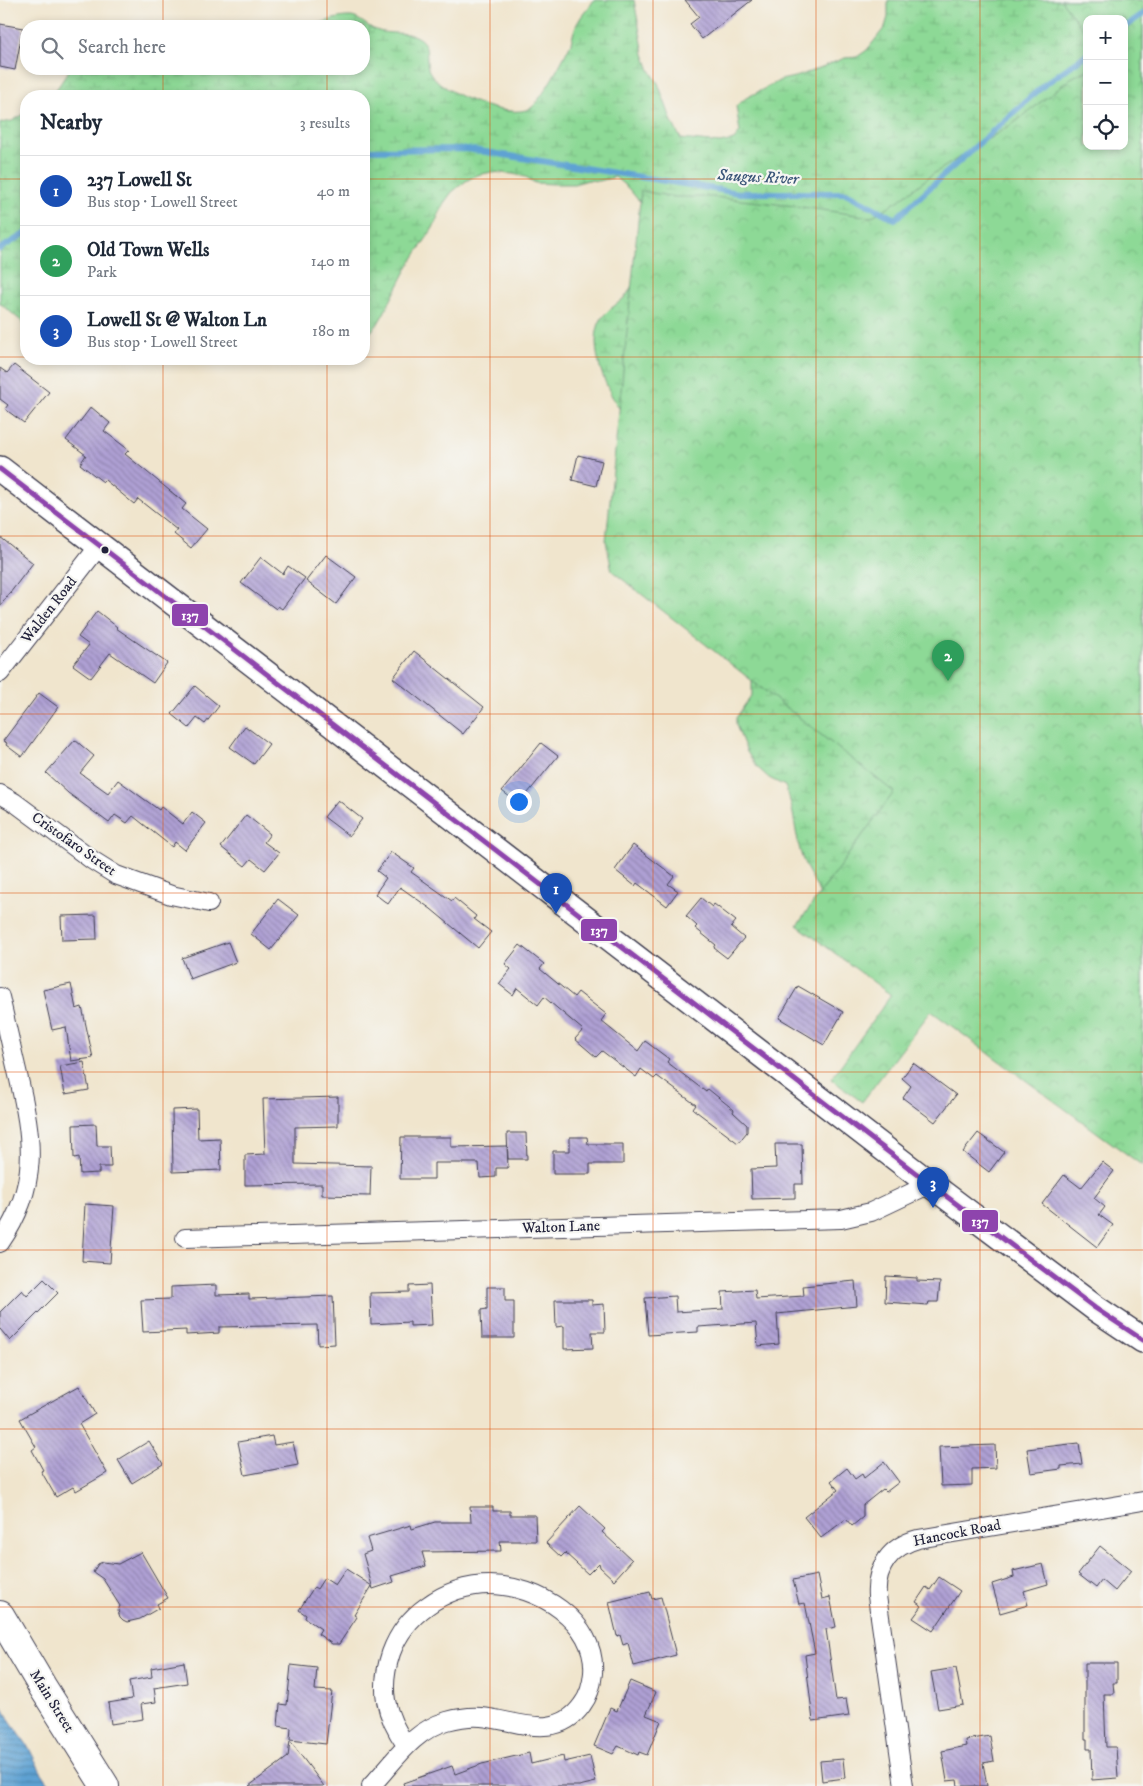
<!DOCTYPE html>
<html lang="en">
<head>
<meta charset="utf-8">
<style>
  :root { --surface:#fff; --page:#f6f6f7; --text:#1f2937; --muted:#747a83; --line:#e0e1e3; --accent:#1f6fb2 }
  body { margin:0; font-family:"IM FELL DW Pica",serif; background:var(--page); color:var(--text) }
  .controls { position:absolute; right:15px; top:15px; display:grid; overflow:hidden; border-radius:10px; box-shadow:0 2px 8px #0003 }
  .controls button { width:45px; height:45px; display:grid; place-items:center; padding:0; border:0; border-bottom:1px solid var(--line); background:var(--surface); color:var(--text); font:25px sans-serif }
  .you { position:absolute; left:518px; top:801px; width:18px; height:18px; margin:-12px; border:4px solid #fff; border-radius:50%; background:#1a73e8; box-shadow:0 0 0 8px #1a73e833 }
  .badge { display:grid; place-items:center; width:32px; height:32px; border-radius:50%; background:var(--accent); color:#fff; font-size:16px; font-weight:700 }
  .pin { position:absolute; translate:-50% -41px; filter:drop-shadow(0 1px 2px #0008) }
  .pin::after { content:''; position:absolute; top:26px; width:18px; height:15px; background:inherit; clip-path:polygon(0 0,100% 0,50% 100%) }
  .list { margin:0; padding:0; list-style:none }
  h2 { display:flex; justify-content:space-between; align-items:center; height:65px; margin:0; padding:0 20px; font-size:21px }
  h2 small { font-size:16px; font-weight:400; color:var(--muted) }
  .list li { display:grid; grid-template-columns:32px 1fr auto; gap:15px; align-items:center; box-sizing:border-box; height:70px; padding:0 20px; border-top:1px solid var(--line) }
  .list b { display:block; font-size:19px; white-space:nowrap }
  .list p { margin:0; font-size:16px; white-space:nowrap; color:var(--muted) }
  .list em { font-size:16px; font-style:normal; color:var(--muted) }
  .icon { flex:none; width:28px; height:28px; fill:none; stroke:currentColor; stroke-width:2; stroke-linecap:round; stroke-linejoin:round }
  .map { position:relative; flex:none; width:1143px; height:1786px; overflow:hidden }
  .search { position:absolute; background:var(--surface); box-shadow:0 2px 8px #0003; left:20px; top:20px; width:350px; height:55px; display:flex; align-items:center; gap:12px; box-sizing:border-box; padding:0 18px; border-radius:20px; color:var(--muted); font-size:19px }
  .panel { position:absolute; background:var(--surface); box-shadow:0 2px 8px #0003; left:20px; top:90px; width:350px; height:275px; border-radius:20px }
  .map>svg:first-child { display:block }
  .wetland { fill:url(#wetland-marsh); stroke:#587e68; fill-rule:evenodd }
  .park { fill:url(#park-crowns); stroke:#587e68 }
  .water { fill:url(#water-rules); stroke:#406287 }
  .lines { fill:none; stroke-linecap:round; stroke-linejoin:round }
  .stream { stroke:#5ea2d3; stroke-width:6 }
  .building { fill:url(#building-back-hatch) }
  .street-casing { stroke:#413f51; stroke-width:20 }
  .secondary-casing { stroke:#413f51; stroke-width:28 }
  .primary-casing { stroke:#413f51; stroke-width:30 }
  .street { stroke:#fff; stroke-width:18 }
  .secondary { stroke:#fff; stroke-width:25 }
  .primary { stroke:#fff; stroke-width:28 }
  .bus-1-casing { stroke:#f6f6f2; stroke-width:9 }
  .bus-1 { stroke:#8e44ad; stroke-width:5 }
  .grid { fill:none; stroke:#de560e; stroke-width:1; stroke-opacity:0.55 }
  .bus-dot { fill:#22223b; stroke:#f6f6f2; stroke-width:2 }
  .labels { text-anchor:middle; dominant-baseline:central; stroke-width:4.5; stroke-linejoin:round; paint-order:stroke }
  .street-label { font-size:15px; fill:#22223b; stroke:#f6f6f2 }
  .water-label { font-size:16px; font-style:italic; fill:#3a5578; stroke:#f6f6f2 }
  .line-badge { stroke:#f6f6f2; stroke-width:2 }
  .badge-label { font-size:14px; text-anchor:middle; font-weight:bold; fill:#fff }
</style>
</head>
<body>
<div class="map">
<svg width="1143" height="1786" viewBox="0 0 1143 1786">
  <defs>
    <pattern id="wetland-marsh" width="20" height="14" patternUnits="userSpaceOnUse" patternTransform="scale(1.25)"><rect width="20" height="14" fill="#8dd996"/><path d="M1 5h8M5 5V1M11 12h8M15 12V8" fill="none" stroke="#79ba82"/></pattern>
    <pattern id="park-crowns" width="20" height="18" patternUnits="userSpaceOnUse" patternTransform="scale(1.25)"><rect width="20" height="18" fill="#8dd996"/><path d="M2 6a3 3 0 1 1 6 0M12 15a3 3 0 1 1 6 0" fill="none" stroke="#79ba82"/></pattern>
    <pattern id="water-rules" width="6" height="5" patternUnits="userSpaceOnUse" patternTransform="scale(1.25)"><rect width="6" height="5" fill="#5ea2d3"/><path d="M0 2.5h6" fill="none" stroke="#4d84ac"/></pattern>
    <pattern id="building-back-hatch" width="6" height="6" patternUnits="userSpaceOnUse" patternTransform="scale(1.25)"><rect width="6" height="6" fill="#afa0d4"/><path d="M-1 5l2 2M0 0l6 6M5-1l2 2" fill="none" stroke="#8e82ad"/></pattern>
  </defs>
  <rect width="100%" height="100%" fill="#f6f6f2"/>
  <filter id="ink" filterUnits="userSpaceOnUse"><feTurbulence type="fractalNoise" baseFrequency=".02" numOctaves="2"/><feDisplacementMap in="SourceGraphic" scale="10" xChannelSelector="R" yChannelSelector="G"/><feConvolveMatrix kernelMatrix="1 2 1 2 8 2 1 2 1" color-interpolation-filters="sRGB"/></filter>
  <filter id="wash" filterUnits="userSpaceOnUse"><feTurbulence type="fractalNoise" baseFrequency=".0096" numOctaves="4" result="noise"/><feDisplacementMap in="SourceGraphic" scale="20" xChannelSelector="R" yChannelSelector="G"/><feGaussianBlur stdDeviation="1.12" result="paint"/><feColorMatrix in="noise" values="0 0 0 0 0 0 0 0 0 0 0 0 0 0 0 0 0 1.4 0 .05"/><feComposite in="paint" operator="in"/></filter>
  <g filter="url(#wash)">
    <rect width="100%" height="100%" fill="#f0e5cd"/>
    <g class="wetland">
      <path d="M594,0H634L644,54L650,70L658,83L672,122L681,139L720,143L734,140L740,132L736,106L746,98L781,80L799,76L845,58L857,57L867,50L885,27L888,17V0H1143V1161L820,895C816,883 809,874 804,863C794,837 796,812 785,786L769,778L757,767L747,752L736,725V718L752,694V662L619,408C604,386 585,339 604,315C610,308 618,304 625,297C629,293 633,283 635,277C642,257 644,234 649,213L629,189L615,177L599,181L588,180L574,184H555L535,183L526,177L513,174L492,172L477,175L466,181L452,192L444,203L433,228L409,265L383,315L377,325L364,339V96H49L58,87L70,69H364V26H312C324,22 336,17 349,17C358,16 367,27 376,30C387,35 407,31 417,37C432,45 424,61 429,71C440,93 509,121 531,108C541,101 565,56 571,43C573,36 574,28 578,22C582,14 589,8 594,0ZM1087,19H1124V146H1087Z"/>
      <path d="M26,113V325L0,303V123L12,121Z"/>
    </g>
    <path class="park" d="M1061,0H1143V1166L931,1011L862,1102L831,1079L891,995L797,925L894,792L612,571L606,541L641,191L675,197H714L795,206L871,217L898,201L933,174L1017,121L1071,78L1087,70V146H1124V19H1087V35Z"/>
    <path class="water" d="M0,1702L9,1719L28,1746L40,1770L51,1786H0Z"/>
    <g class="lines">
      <g class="stream">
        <path d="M1124,27L1143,14"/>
        <path d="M364,150L467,149L739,193H846L895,219L1044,85L1087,54"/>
        <path d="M0,249L26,233"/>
      </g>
    </g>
    <g id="blocks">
      <g class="building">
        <path d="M685,0H752L702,39L690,24L699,17Z"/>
        <path d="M0,24L23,28L15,70L0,67Z"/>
        <path d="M14,365L49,392L24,423L5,409L8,405L0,399V368L7,373Z"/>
        <path d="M91,407L110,423L104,431L129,450L125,454L186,504L182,509L207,529L191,548L174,534L177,530L138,499L134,504L105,480L103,482L80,464L86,455L66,440Z"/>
        <path d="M578,455L602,461L596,486L572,480Z"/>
        <path d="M0,537L33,563L0,606Z"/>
        <path d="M326,555L356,577L336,604L306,581Z"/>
        <path d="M261,557L283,574L288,566L305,578L282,609L278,606L276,609L241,583Z"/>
        <path d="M97,611L117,627L116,628L167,663L153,683L110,653L91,678L73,665L89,645L78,637Z"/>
        <path d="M414,651L484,707L463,734L393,678Z"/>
        <path d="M195,686L219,706L205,724L197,718L189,728L172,714Z"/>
        <path d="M39,693L58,707L22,757L6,745L7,743L3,741Z"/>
        <path d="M245,726L269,744L254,764L230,747Z"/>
        <path d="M75,740L94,756L80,773L108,793L118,780L159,810L161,807L183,824L192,812L206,823L185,850L175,842L172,847L133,816L127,823L115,815L109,823L68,793L46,773Z"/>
        <path d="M541,743L558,756L519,804L502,791Z"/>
        <path d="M338,800L362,819L349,836L324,817Z"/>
        <path d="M246,815L270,834L264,842L279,853L265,870L251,859L245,866L221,847Z"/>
        <path d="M633,845L674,876L668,884L678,891L667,906L637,883L635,886L615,870Z"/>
        <path d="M391,852L414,868L411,872L452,901L454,898L476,916L474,919L491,932L478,948L431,909L400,887L388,904L375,894L386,878L377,871Z"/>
        <path d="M701,898L712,907L714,904L736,921L731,927L744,938L727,958L714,948L716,945L695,928L697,926L686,916Z"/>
        <path d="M278,899L299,915L271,950L251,934Z"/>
        <path d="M96,915L97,939L62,940L61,916Z"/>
        <path d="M228,942L236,962L190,979L182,958Z"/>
        <path d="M520,945L544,964L540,969L574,997L578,992L606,1014L601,1021L638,1051L645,1041L669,1059L667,1062L706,1092L708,1089L734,1110L733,1112L747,1125V1132L738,1143L693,1109L696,1105L657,1076L654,1079L641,1069L636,1077L602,1051L596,1057L575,1039L583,1030L544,997L538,1005L517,988L513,995L499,984L511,969L505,964Z"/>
        <path d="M71,984L76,1009L82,1007L93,1058L71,1061L66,1027L52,1030L43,990Z"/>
        <path d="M798,986L843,1012L824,1045L779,1018Z"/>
        <path d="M84,1062L89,1090L65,1094L60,1066Z"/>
        <path d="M913,1063L956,1095L935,1122L903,1098L911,1086L902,1078Z"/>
        <path d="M338,1097V1126L295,1127V1164L371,1166L370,1196L322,1195V1184L245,1185V1155L265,1154L263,1099Z"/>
        <path d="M197,1109L198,1139L220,1138L221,1170L173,1172L172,1110Z"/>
        <path d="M96,1124L97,1146H110L111,1167H99V1173L80,1174L79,1157L74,1158L73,1125Z"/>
        <path d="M507,1133H526L527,1159H508Z"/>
        <path d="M978,1133L1004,1152L989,1172L963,1152Z"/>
        <path d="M401,1137H451V1147L507,1146L508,1168H496V1177L480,1178L479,1163H434V1179H400Z"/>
        <path d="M570,1137H587L588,1144H623V1164H590V1174H553V1151H570Z"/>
        <path d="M775,1144H802L803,1184H795V1198L752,1199L751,1169L776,1168Z"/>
        <path d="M1102,1162L1114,1171L1094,1198L1105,1207L1099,1215L1113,1225L1097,1247L1042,1204L1064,1175L1081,1188Z"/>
        <path d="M85,1204L114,1206L110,1263L82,1261Z"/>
        <path d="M886,1276L917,1278V1281L940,1282L938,1302H929L928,1305L885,1302Z"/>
        <path d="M44,1279L58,1293L10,1341L0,1329V1312L22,1290L27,1296Z"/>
        <path d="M855,1281L857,1306L777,1314L779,1344L758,1346L756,1323L698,1327V1332L648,1335L645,1298L675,1296L676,1312L723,1309L722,1292L755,1290L756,1299L804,1296L803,1286Z"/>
        <path d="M216,1285V1295L249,1294V1299L333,1296L335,1344L318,1345L317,1325L219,1327V1333L186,1335V1330L143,1332L141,1300L171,1299V1287Z"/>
        <path d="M430,1285L432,1325L410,1326V1322L371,1324L370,1293L409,1292V1286Z"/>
        <path d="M487,1287H505V1301H514V1338H482L481,1310L487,1309Z"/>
        <path d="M555,1300H592V1305L604,1304L605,1332H592L593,1348L564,1349V1326L556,1327Z"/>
        <path d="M79,1386L95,1414L79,1424L107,1473L76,1491L73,1487L56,1497L41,1471L43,1470L32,1450L36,1447L20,1419Z"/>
        <path d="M272,1436L274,1445L293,1442L298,1465L245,1475L238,1442Z"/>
        <path d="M149,1441L163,1464L132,1483L118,1460Z"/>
        <path d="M1079,1443L1082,1464L1061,1466V1469L1031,1473L1027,1449Z"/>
        <path d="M995,1445L996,1468L972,1469V1485L941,1486L939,1447Z"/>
        <path d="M884,1462L899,1482L886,1492L883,1489L863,1505V1517L852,1526L846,1519L821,1538L804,1517L838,1490L831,1481L847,1468L855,1479L862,1474L864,1478Z"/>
        <path d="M580,1506L605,1529L602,1532L632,1560L614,1580L600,1567L599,1563L588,1574L565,1553L561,1557L546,1543Z"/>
        <path d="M470,1507H493V1511H510V1515H535L536,1541H500L501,1551L422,1552L426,1566L392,1576L394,1582L373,1589L363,1554L371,1551L367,1538L411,1525L412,1529L435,1522H471Z"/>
        <path d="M1100,1546L1131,1571L1115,1591L1102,1580L1096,1588L1078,1574Z"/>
        <path d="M141,1552L168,1598L157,1604L159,1608L140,1619L127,1622L123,1620L120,1617L118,1611L120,1606L103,1579L93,1572L98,1564L103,1562L118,1564Z"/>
        <path d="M1043,1564L1048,1584L1024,1591L1028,1605L1000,1613L992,1584L1014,1577L1013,1571Z"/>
        <path d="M346,1569L372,1586L354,1615L357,1617L339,1644H332L318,1634L321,1629L305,1618L306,1615L299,1610L314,1587L317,1589L324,1578L335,1585Z"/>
        <path d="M817,1575L822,1599L830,1597L836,1627L826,1629L836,1700L846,1699L849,1716L813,1721L805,1655L815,1653L805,1603L799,1604L793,1580Z"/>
        <path d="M939,1577L960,1591L933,1631L913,1618L922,1606L916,1602L926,1587L930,1590Z"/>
        <path d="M650,1592L652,1599L661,1597L676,1655L634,1666L628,1643L623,1645L620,1635L617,1636L609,1602Z"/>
        <path d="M184,1662L187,1683L154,1688L156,1702L141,1704L143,1719L111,1724L108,1703L132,1699L129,1681L152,1677L151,1668Z"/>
        <path d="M1085,1663H1117V1683H1113L1114,1694H1104L1106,1747H1116L1118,1778L1092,1780L1091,1749H1087V1739H1085Z"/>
        <path d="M291,1665L317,1668L315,1690L332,1691L326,1744L290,1740L291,1728L278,1726L280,1704L287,1705Z"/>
        <path d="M956,1668L963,1705L938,1709L931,1672Z"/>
        <path d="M630,1681L656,1692L646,1715L661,1721L647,1755L639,1752L638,1755L618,1746L613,1754L594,1746L610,1708L617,1711Z"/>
        <path d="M990,1736L994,1761L983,1763L987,1786H958L957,1780L947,1781L942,1751L967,1746L966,1740Z"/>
        <path d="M290,1741L324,1786H249L288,1757Z"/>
        <path d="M529,1753L531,1764L563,1756L564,1762L590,1756L596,1782L579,1786H404L403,1783L452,1766L455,1774L482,1764Z"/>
        <path d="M843,1759L845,1778L822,1781L820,1761Z"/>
      </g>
    </g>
  </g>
  <g filter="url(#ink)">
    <use href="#blocks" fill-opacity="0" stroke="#413f51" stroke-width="1"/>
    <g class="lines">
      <defs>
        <g id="street">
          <path d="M0,673L99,546"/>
          <path d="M0,794L14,802L92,860L116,875L171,895L209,903"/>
          <path d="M0,997C6,1023 12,1049 18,1075C33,1140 40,1185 0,1243"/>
          <path d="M185,1238L841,1219L871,1212L930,1184"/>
          <path d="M371,1786C395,1761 412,1731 447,1721C458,1718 469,1716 481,1717C516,1720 556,1742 582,1705C589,1696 592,1685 593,1673C597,1621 537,1585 490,1585C467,1585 446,1592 427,1606C410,1618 398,1634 391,1653C379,1689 385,1715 406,1745"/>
          <path d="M904,1786L877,1596C875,1567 891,1546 918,1539L1143,1501"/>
        </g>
        <path id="secondary" d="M0,469L930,1184L1095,1308L1143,1340"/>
        <path id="primary" d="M0,1615L42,1686L105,1786"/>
      </defs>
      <use href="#street" class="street-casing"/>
      <use href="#secondary" class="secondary-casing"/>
      <use href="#primary" class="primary-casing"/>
      <use href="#street" class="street"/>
      <use href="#secondary" class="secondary"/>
      <use href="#primary" class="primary"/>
      <defs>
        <path id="bus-1" d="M0,469L930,1184L1095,1308L1143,1340"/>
      </defs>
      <use href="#bus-1" class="bus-1-casing"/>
      <use href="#bus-1" class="bus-1"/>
    </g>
  </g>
  <path class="grid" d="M163,0V26M327,0V26M490,0V1786M653,0V1786M816,0V1786M980,0V1786M163,69V96M327,69V96M0,179H26M364,179H1143M0,357H26M364,357H1143M163,359V1786M327,359V1786M0,536H1143M0,714H1143M0,893H1143M0,1072H1143M0,1250H1143M0,1429H1143M0,1607H1143"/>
  <circle class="bus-dot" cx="105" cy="550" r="4.5"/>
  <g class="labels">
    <g class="street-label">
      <text transform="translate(49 610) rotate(-52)">Walden Road</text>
      <text transform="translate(74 844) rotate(35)">Cristofaro Street</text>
      <text transform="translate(561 1227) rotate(-2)">Walton Lane</text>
      <text transform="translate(957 1533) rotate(-11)">Hancock Road</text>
      <text transform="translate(52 1701) rotate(58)">Main Street</text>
    </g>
    <g class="water-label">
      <text transform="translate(758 177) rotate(3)">Saugus River</text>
    </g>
  </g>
  <g class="line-badge">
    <rect x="171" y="603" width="38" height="24" rx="5" fill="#8e44ad"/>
    <rect x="580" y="918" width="38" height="24" rx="5" fill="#8e44ad"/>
    <rect x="961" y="1209" width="38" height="24" rx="5" fill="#8e44ad"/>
  </g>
  <g class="badge-label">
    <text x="190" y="620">137</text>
    <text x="599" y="935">137</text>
    <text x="980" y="1226">137</text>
  </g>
</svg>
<div class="controls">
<button>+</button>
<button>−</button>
<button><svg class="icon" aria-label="locate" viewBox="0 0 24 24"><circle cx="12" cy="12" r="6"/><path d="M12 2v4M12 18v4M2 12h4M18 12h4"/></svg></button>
</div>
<div class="you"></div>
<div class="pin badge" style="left:556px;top:914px;background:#1a4fb4">1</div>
<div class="pin badge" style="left:948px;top:681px;background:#2e9e5b">2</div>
<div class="pin badge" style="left:933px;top:1208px;background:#1a4fb4">3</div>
<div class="search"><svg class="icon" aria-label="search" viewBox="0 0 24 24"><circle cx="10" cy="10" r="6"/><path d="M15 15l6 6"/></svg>Search here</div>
<section class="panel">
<h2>Nearby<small>3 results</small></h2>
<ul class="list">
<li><span class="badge" style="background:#1a4fb4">1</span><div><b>237 Lowell St</b><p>Bus stop · Lowell Street</p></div><em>40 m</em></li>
<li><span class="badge" style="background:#2e9e5b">2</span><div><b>Old Town Wells</b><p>Park</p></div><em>140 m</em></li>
<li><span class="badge" style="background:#1a4fb4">3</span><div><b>Lowell St @ Walton Ln</b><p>Bus stop · Lowell Street</p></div><em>180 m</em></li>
</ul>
</section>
</div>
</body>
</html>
